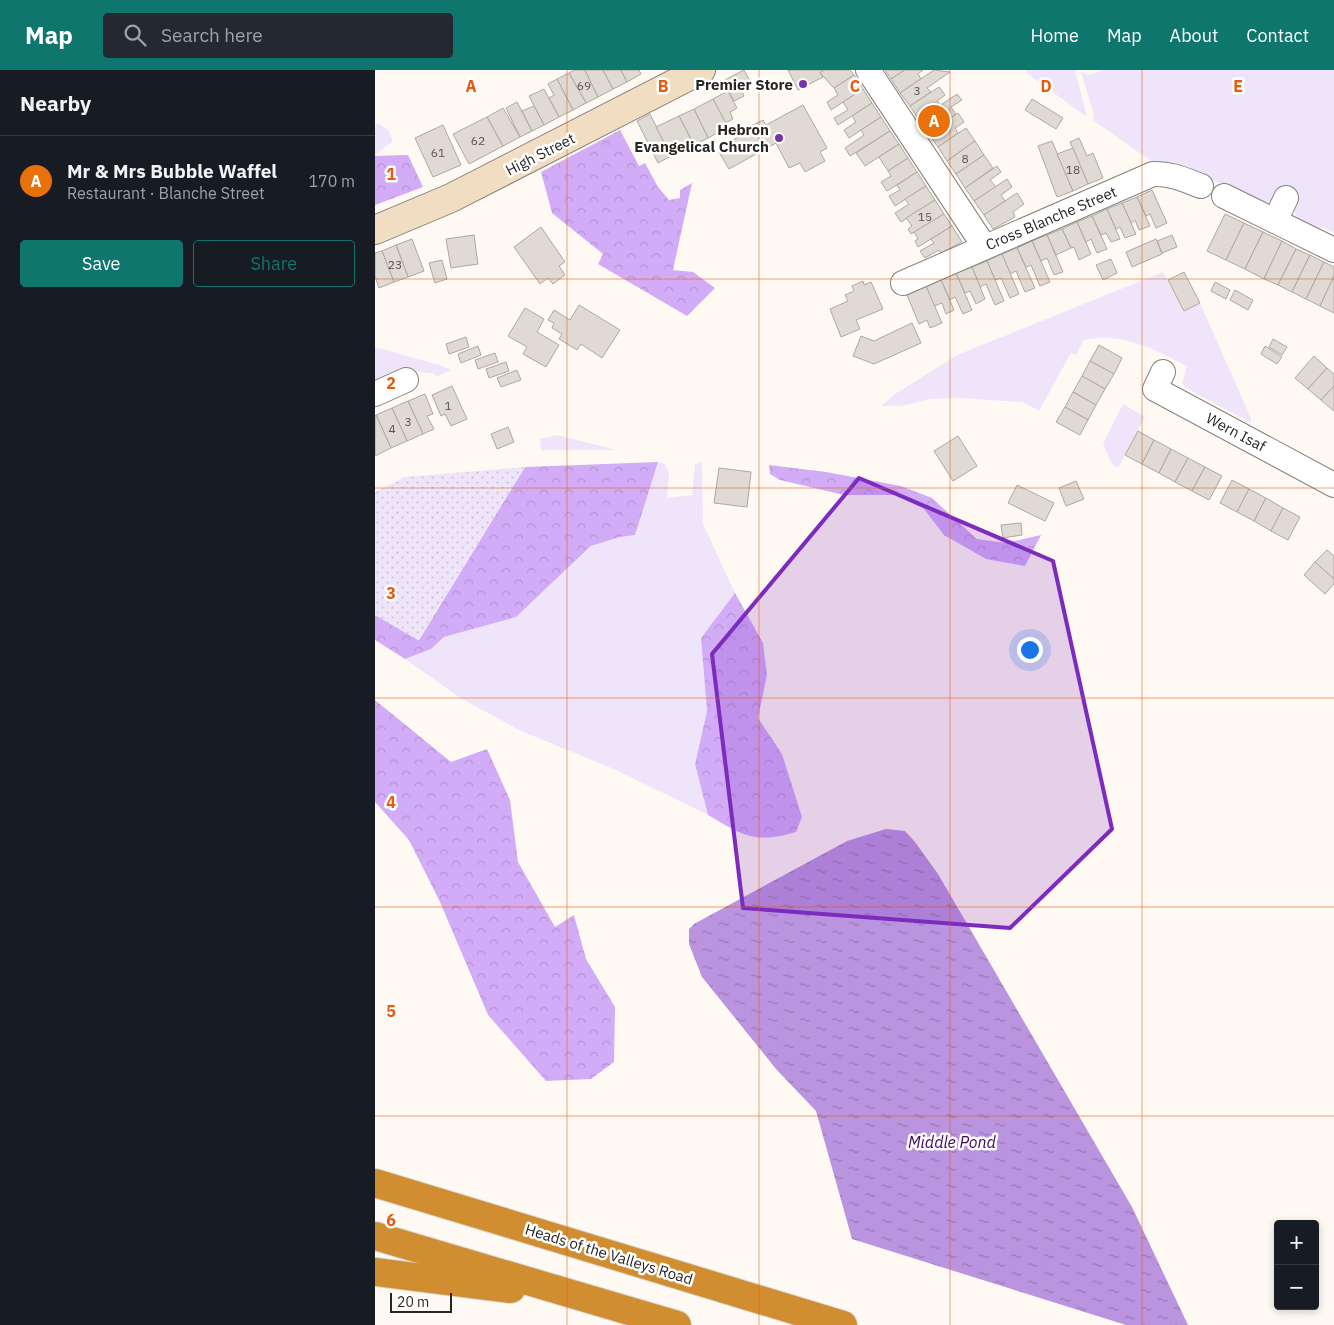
<!DOCTYPE html>
<html lang="en">
<head>
<meta charset="utf-8">
<style>
  :root { --surface:#171b24; --page:#242831; --text:#f1f3f6; --muted:#9ea1a6; --line:#363941; --accent:#0f766e }
  body { margin:0; font-family:"IBM Plex Sans",sans-serif; background:var(--page); color:var(--text) }
  .controls { position:absolute; right:15px; bottom:15px; display:grid; overflow:hidden; border-radius:5px; box-shadow:0 2px 8px #0003 }
  .controls button { width:45px; height:45px; display:grid; place-items:center; padding:0; border:0; border-bottom:1px solid var(--line); background:var(--surface); color:var(--text); font:25px sans-serif }
  .scale { position:absolute; left:15px; bottom:12px; width:62px; box-sizing:border-box; padding-left:5px; border:2px solid #282623; border-top:0; font-size:14px; line-height:18px; white-space:nowrap; color:#282623; -webkit-text-stroke:4px #fff; paint-order:stroke }
  .you { position:absolute; left:654px; top:579px; width:18px; height:18px; margin:-12px; border:4px solid #fff; border-radius:50%; background:#1a73e8; box-shadow:0 0 0 8px #1a73e833 }
  .badge { display:grid; place-items:center; width:32px; height:32px; border-radius:50%; background:var(--accent); color:#fff; font-size:16px; font-weight:700 }
  .pin { position:absolute; translate:-50% -50%; border:2px solid #fff; box-shadow:0 1px 5px #0006 }
  .list { margin:0; padding:0; list-style:none }
  h2 { display:flex; justify-content:space-between; align-items:center; height:65px; margin:0; padding:0 20px; font-size:21px }
  h2 small { font-size:16px; font-weight:400; color:var(--muted) }
  .list li { display:grid; grid-template-columns:32px 1fr auto; gap:15px; align-items:center; box-sizing:border-box; height:90px; padding:0 20px; border-top:1px solid var(--line) }
  .list b { display:block; font-size:19px; white-space:nowrap }
  .list p { margin:0; font-size:16px; white-space:nowrap; color:var(--muted) }
  .list em { font-size:16px; font-style:normal; color:var(--muted) }
  .actions { display:flex; gap:10px; padding:15px 20px }
  .actions a { flex:1; padding:11px 0; border:1px solid var(--accent); border-radius:5px; text-align:center; font-size:18px; color:var(--accent) }
  .actions .main { background:var(--accent); color:#fff }
  .icon { flex:none; width:28px; height:28px; fill:none; stroke:currentColor; stroke-width:2; stroke-linecap:round; stroke-linejoin:round }
  .map { position:relative; flex:none; width:959px; height:1255px; overflow:hidden }
  header { display:flex; align-items:center; gap:30px; box-sizing:border-box; height:70px; padding:0 25px; background:var(--accent); color:#fff }
  header strong { font-size:24px }
  nav { display:flex; gap:28px; margin-inline-start:auto; font-size:18px }
  .search { width:350px; height:45px; background:var(--page); display:flex; align-items:center; gap:12px; box-sizing:border-box; padding:0 18px; border-radius:5px; color:var(--muted); font-size:19px }
  main { display:flex }
  aside { flex:1; background:var(--surface) }
  .map>svg:first-child { display:block }
  .grass { fill:#efe5fa }
  .forest { fill:url(#forest-crowns) }
  .park { fill:url(#park-dots) }
  .water { fill:url(#water-ripples) }
  .building { fill:#e0dad4; stroke:#aea8a2 }
  .lines { fill:none; stroke-linecap:round; stroke-linejoin:round }
  .street-casing { stroke:#86817b; stroke-width:26 }
  .secondary-casing { stroke:#86817b; stroke-width:30 }
  .highway-casing { stroke:#d8d8d7; stroke-width:30 }
  .street { stroke:#fff; stroke-width:24 }
  .secondary { stroke:#f1ddc1; stroke-width:28 }
  .highway { stroke:#d08e30; stroke-width:28 }
  .marked { fill:#7b2cbf; fill-opacity:0.2; stroke:#7b2cbf; stroke-width:4; stroke-linejoin:round }
  .grid { fill:none; stroke:#e8590c; stroke-width:1; stroke-opacity:0.55 }
  .poi-dot { fill:#7633a7; stroke:#fff; stroke-width:2 }
  .labels { text-anchor:middle; dominant-baseline:central; stroke-width:5; stroke-linejoin:round; paint-order:stroke }
  .number-label { font-size:12px; fill:#56534f }
  .poi-label { font-size:15px; font-weight:bold; fill:#282623; stroke:#fff; text-anchor:end }
  .street-label { font-size:15px; fill:#282623; stroke:#fff }
  .water-label { font-size:16px; font-style:italic; fill:#3e0460; stroke:#fff }
  .grid-label { font-size:16px; text-anchor:middle; font-weight:bold; fill:#e8590c; stroke:#fff; stroke-width:5; stroke-linejoin:round; paint-order:stroke }
</style>
</head>
<body>
<header>
<strong>Map</strong>
<div class="search"><svg class="icon" aria-label="search" viewBox="0 0 24 24"><circle cx="10" cy="10" r="6"/><path d="M15 15l6 6"/></svg>Search here</div>
<nav><a>Home</a><a>Map</a><a>About</a><a>Contact</a></nav>
</header>
<main>
<aside>
<h2>Nearby<small></small></h2>
<ul class="list">
<li><span class="badge" style="background:#e8710a">A</span><div><b>Mr &amp; Mrs Bubble Waffel</b><p>Restaurant · Blanche Street</p></div><em>170 m</em></li>
</ul>
<div class="actions"><a class="main">Save</a><a>Share</a></div>
</aside>
<div class="map">
<svg width="959" height="1255" viewBox="0 0 959 1255">
  <defs>
    <pattern id="forest-crowns" width="20" height="18" patternUnits="userSpaceOnUse" patternTransform="scale(1.25)"><rect width="20" height="18" fill="#d3acf8"/><path d="M2 6a3 3 0 1 1 6 0M12 15a3 3 0 1 1 6 0" fill="none" stroke="#b594d4"/></pattern>
    <pattern id="park-dots" width="8" height="8" patternUnits="userSpaceOnUse" patternTransform="scale(1.25)"><rect width="8" height="8" fill="#efe5fa"/><path d="M2 2h.1M6 6h.1" fill="none" stroke="#cdc4d6" stroke-width="1.8" stroke-linecap="round"/></pattern>
    <pattern id="water-ripples" width="26" height="14" patternUnits="userSpaceOnUse" patternTransform="scale(1.25)"><rect width="26" height="14" fill="#ba94de"/><path d="M2 4q2-2 4 0t4 0M15 11q2-2 4 0t4 0" fill="none" stroke="#9779b4"/></pattern>
  </defs>
  <rect width="100%" height="100%" fill="#fff9f3"/>
  <g class="grass">
    <path d="M651,0H700L712,47L653,4Z"/>
    <path d="M728,0H959V163L946,157L938,159C920,151 916,145 923,126L906,118L895,131L887,132L806,96L776,91L718,50L719,45L706,2L714,5Z"/>
    <path d="M3,53L13,60L18,71L0,85V57Z"/>
    <path d="M788,202L809,241L825,233L876,348V353L811,318L807,313L812,296C781,280 744,261 709,270L701,285L696,283L664,341L648,332L583,328L555,329L526,336H506L520,324L582,285Z"/>
    <path d="M0,277L67,296L76,300L61,307L60,304L27,299L0,313Z"/>
    <path d="M748,334L770,347L743,398L737,394L728,374Z"/>
    <path d="M182,365L242,380H166L165,369Z"/>
    <path d="M283,392L290,394L294,403L292,428L317,425L320,394L327,392L328,454L360,523L326,568L332,641L320,694L333,745L241,700L146,661L87,629L30,589L56,579L69,567L141,547L217,476L245,467L260,464Z"/>
  </g>
  <g class="forest">
    <path d="M245,60L264,96L270,93L283,117L294,130L305,128V120L317,113L298,200L318,202L340,218L312,246L223,194L228,184L177,143L166,102Z"/>
    <path d="M33,85L48,117L0,135V86Z"/>
    <path d="M283,392L260,465L245,467L216,476L141,547L69,567L56,579L30,589L0,570V545L44,570L150,397Z"/>
    <path d="M394,395L451,402L526,416L557,428L602,469L631,473L666,465L650,496L611,489L569,465L549,439L520,425H469L405,410L395,404Z"/>
    <path d="M360,523L388,573L392,605L383,648L407,684L427,747L421,762C381,774 368,766 333,745L320,694L332,641L326,568Z"/>
    <path d="M0,630L76,692L112,679L135,730L143,792L180,857L199,845L211,889L240,937L239,992L216,1009L171,1011L113,945L65,832L34,770L0,732Z"/>
  </g>
  <path class="park" d="M150,397L43,570L0,545V422L30,407Z"/>
  <path class="water" d="M511,759L530,761L540,772L563,804L757,1137L813,1255H751L477,1169L441,1041L401,999L327,907L314,874V859L319,854L472,771Z"/>
  <g class="building">
    <path d="M199,0H210L223,27L211,33L194,3Z"/>
    <path d="M210,0H228L238,19L223,27Z"/>
    <path d="M228,0H246L252,12L238,19Z"/>
    <path d="M246,0H264L266,4L252,12Z"/>
    <path d="M369,0L377,15L366,20L369,26L359,31L348,11Z"/>
    <path d="M413,0H449L445,3L448,7L423,20Z"/>
    <path d="M449,0H475L479,5L459,18L445,3Z"/>
    <path d="M510,0H530L516,9Z"/>
    <path d="M530,0H548L543,4L546,9L525,23L516,9Z"/>
    <path d="M559,0L575,2L552,18L556,22L535,36L525,23Z"/>
    <path d="M194,3L211,33L198,40L182,9Z"/>
    <path d="M479,5L488,19L456,40L452,32L463,25L459,18Z"/>
    <path d="M182,9L198,40L184,47L174,28L179,25L173,14Z"/>
    <path d="M564,17L570,25L562,31L565,35L544,50L535,36Z"/>
    <path d="M169,19L184,47L169,55L154,26Z"/>
    <path d="M488,19L497,33L463,55L459,48L473,40L468,32Z"/>
    <path d="M353,21L362,38L355,42L358,49L350,53L338,29Z"/>
    <path d="M582,24L587,30L576,37L581,44L553,63L544,50Z"/>
    <path d="M338,29L353,57L333,68L319,39Z"/>
    <path d="M657,29L688,48L681,59L650,40Z"/>
    <path d="M142,32L157,61L145,67L131,38Z"/>
    <path d="M497,33L506,47L474,68L469,60L481,52L477,46Z"/>
    <path d="M428,35L452,78L445,82L450,91L430,102L425,93L414,98L401,73L354,99L344,82L354,77L352,73L371,63L370,59L388,50L391,55Z"/>
    <path d="M159,36L169,55L157,61L147,41Z"/>
    <path d="M128,38L145,67L128,76L112,47Z"/>
    <path d="M319,39L333,68L319,75L304,46Z"/>
    <path d="M583,43L589,52L580,58L583,63L563,77L553,63Z"/>
    <path d="M275,44L296,86L283,93L262,51Z"/>
    <path d="M304,46L319,75L296,86L281,57Z"/>
    <path d="M112,47L128,76L94,94L78,64Z"/>
    <path d="M506,47L515,61L475,86L470,78L489,65L486,60Z"/>
    <path d="M68,55L86,95L58,107L40,68Z"/>
    <path d="M591,58L600,71L572,91L563,77Z"/>
    <path d="M515,61L524,74L490,96L481,83Z"/>
    <path d="M704,68L712,86L718,83L728,108L713,114L695,72Z"/>
    <path d="M600,71L609,85L581,104L572,91Z"/>
    <path d="M677,71L698,121L682,127L663,76Z"/>
    <path d="M524,74L533,88L513,101L504,87Z"/>
    <path d="M698,78L713,114L698,121L682,84Z"/>
    <path d="M609,85L618,98L590,118L581,104Z"/>
    <path d="M533,88L542,102L512,121L506,112L516,106L513,101Z"/>
    <path d="M622,96L626,102L615,110L621,117L599,131L590,118Z"/>
    <path d="M542,102L551,116L520,136L514,126L525,120L522,115Z"/>
    <path d="M632,109L637,117L626,125L630,131L609,145L599,131Z"/>
    <path d="M551,116L560,130L526,152L520,143L534,134L530,129Z"/>
    <path d="M777,120L792,153L781,158L775,144L771,146L762,127Z"/>
    <path d="M642,123L649,134L638,142L640,147L618,159L609,145Z"/>
    <path d="M762,127L775,156L764,160L760,150L756,153L747,133Z"/>
    <path d="M560,130L569,144L536,164L533,159L537,156L531,148Z"/>
    <path d="M747,133L761,164L750,168L745,157L741,159L732,139Z"/>
    <path d="M732,139L745,169L736,172L731,163L726,165L717,146Z"/>
    <path d="M569,144L577,156L543,177L540,171L543,169L539,162Z"/>
    <path d="M850,144L869,153L851,190L832,181Z"/>
    <path d="M717,146L732,179L722,183L716,169L711,172L702,152Z"/>
    <path d="M702,152L716,184L704,190L699,177L696,178L687,159Z"/>
    <path d="M869,153L888,162L870,199L851,190Z"/>
    <path d="M577,156L587,172L566,183L564,180L550,188L545,181L559,173L556,169Z"/>
    <path d="M166,157L190,192L184,196L190,205L178,214L173,208L165,214L139,177Z"/>
    <path d="M687,159L696,178L681,185L672,165Z"/>
    <path d="M888,162L907,171L889,209L870,199Z"/>
    <path d="M99,165L103,194L76,198L71,169Z"/>
    <path d="M672,165L688,202L679,205L672,188L666,191L657,171Z"/>
    <path d="M797,165L802,177L787,183L782,171Z"/>
    <path d="M37,169L49,201L33,207L21,175Z"/>
    <path d="M781,169L787,184L757,197L751,182Z"/>
    <path d="M657,171L675,212L665,216L656,195L651,197L642,178Z"/>
    <path d="M907,171L921,179L903,215L889,209Z"/>
    <path d="M21,175L33,207L19,212L7,181Z"/>
    <path d="M642,178L660,218L650,222L641,201L635,204L627,184Z"/>
    <path d="M921,179L935,185L917,222L903,215Z"/>
    <path d="M7,181L19,212L4,218L0,206V183Z"/>
    <path d="M627,184L644,224L635,228L626,208L620,210L612,191Z"/>
    <path d="M935,185L949,192L931,229L917,222Z"/>
    <path d="M736,189L742,203L728,210L721,195Z"/>
    <path d="M67,190L72,209L60,213L54,193Z"/>
    <path d="M612,191L629,231L620,235L611,214L605,217L597,197Z"/>
    <path d="M949,192L959,197V206L945,236L931,229Z"/>
    <path d="M597,197L610,229L601,234L595,221L590,223L581,203Z"/>
    <path d="M809,202L825,233L809,241L793,210Z"/>
    <path d="M581,203L597,240L588,244L580,227L575,230L566,210Z"/>
    <path d="M959,206V243L945,236Z"/>
    <path d="M566,210L579,240L571,244L567,233L559,236L551,216Z"/>
    <path d="M488,211L489,215L496,212L508,239L481,250L485,259L466,267L455,239L473,231L470,225L479,221L477,216Z"/>
    <path d="M840,212L855,220L851,229L836,221Z"/>
    <path d="M551,216L567,253L555,258L552,250L544,254L532,225Z"/>
    <path d="M860,220L878,230L873,240L855,230Z"/>
    <path d="M204,235L245,260L227,288L206,274L202,280L184,269L187,264L177,258L179,253L173,250L179,240L195,250Z"/>
    <path d="M150,238L169,249L162,262L184,275L171,297L148,284L152,277L133,266Z"/>
    <path d="M537,253L546,273L499,294L478,286L486,266L499,271Z"/>
    <path d="M91,267L94,277L74,284L71,274Z"/>
    <path d="M898,269L912,277L907,285L894,277Z"/>
    <path d="M724,275L747,288L739,304L715,291Z"/>
    <path d="M103,276L106,285L86,293L83,284Z"/>
    <path d="M890,276L907,287L902,294L886,284Z"/>
    <path d="M120,283L123,292L103,299L100,290Z"/>
    <path d="M939,286L952,298L933,319L920,308Z"/>
    <path d="M715,291L739,304L730,319L707,306Z"/>
    <path d="M131,292L134,301L114,308L111,299Z"/>
    <path d="M952,298L959,304V316L946,330L933,319Z"/>
    <path d="M142,300L146,310L126,317L122,308Z"/>
    <path d="M707,306L730,319L721,335L698,322Z"/>
    <path d="M77,316L92,349L76,356L70,344L66,346L57,325Z"/>
    <path d="M959,316V341L946,330Z"/>
    <path d="M698,322L721,335L713,350L690,337Z"/>
    <path d="M50,324L58,344L52,346L59,359L48,364L33,331Z"/>
    <path d="M33,331L48,364L32,371L17,338Z"/>
    <path d="M690,337L713,350L705,365L681,352Z"/>
    <path d="M17,338L32,371L16,378L1,345Z"/>
    <path d="M1,345L16,378L0,386V346Z"/>
    <path d="M133,357L139,372L122,379L116,364Z"/>
    <path d="M763,361L779,370L767,394L750,385Z"/>
    <path d="M583,366L602,396L578,411L559,381Z"/>
    <path d="M779,370L796,379L784,403L767,394Z"/>
    <path d="M796,379L813,388L800,412L784,403Z"/>
    <path d="M813,388L830,397L817,421L800,412Z"/>
    <path d="M830,397L847,406L834,430L817,421Z"/>
    <path d="M344,398L376,402L372,437L339,433Z"/>
    <path d="M857,410L874,419L862,442L845,433Z"/>
    <path d="M701,411L709,429L691,436L684,418Z"/>
    <path d="M642,415L679,433L670,451L633,433Z"/>
    <path d="M874,419L891,428L879,451L862,442Z"/>
    <path d="M891,428L908,438L896,461L879,451Z"/>
    <path d="M908,438L925,447L913,470L896,461Z"/>
    <path d="M646,453L647,465L628,468L626,455Z"/>
    <path d="M952,480L959,486V509L940,492Z"/>
    <path d="M940,492L959,509V514L950,524L929,505Z"/>
  </g>
  <g class="lines">
    <defs>
      <g id="street">
        <path d="M493,0L609,176"/>
        <path d="M849,126L959,180"/>
        <path d="M900,151L911,128"/>
        <path d="M528,213L778,104C795,103 810,110 826,116"/>
        <path d="M788,302L780,319L959,415"/>
        <path d="M0,324L31,310"/>
      </g>
      <path id="secondary" d="M0,160L76,128L326,0"/>
      <g id="highway">
        <path d="M0,1113L468,1255"/>
        <path d="M0,1166L302,1255"/>
        <path d="M0,1202L136,1219"/>
      </g>
    </defs>
    <use href="#street" class="street-casing"/>
    <use href="#secondary" class="secondary-casing"/>
    <use href="#highway" class="highway-casing"/>
    <use href="#street" class="street"/>
    <use href="#secondary" class="secondary"/>
    <use href="#highway" class="highway"/>
  </g>
  <path class="marked" d="M484,408L678,491L737,759L635,858L368,838L337,584Z"/>
  <path class="grid" d="M192,0V1255M384,0V1255M575,0V1255M767,0V1255M0,209H959M0,418H959M0,628H959M0,837H959M0,1046H959"/>
  <g class="poi-dot">
    <circle cx="428" cy="14" r="5"/>
    <circle cx="404" cy="68" r="5"/>
  </g>
  <g class="labels">
    <g class="number-label">
      <text x="209" y="15">69</text>
      <text x="542" y="20">3</text>
      <text x="103" y="70">62</text>
      <text x="63" y="82">61</text>
      <text x="590" y="88">8</text>
      <text x="698" y="99">18</text>
      <text x="550" y="146">15</text>
      <text x="20" y="194">23</text>
      <text x="73" y="335">1</text>
      <text x="33" y="351">3</text>
      <text x="17" y="358">4</text>
    </g>
    <g class="poi-label">
      <text x="418" y="14">Premier Store</text>
      <text x="394" y="59">Hebron<tspan x="394" dy="17">Evangelical Church</tspan></text>
    </g>
    <g class="street-label">
      <text transform="translate(165 84) rotate(-27)">High Street</text>
      <text transform="translate(676 148) rotate(-23)">Cross Blanche Street</text>
      <text transform="translate(861 362) rotate(28)">Wern Isaf</text>
      <text transform="translate(234 1184) rotate(17)">Heads of the Valleys Road</text>
    </g>
    <g class="water-label">
      <text x="577" y="1072">Middle Pond</text>
    </g>
  </g>
  <g class="grid-label">
    <text x="96" y="22">A</text>
    <text x="288" y="22">B</text>
    <text x="480" y="22">C</text>
    <text x="671" y="22">D</text>
    <text x="863" y="22">E</text>
    <text x="16" y="110">1</text>
    <text x="16" y="319">2</text>
    <text x="16" y="529">3</text>
    <text x="16" y="738">4</text>
    <text x="16" y="947">5</text>
    <text x="16" y="1156">6</text>
  </g>
</svg>
<div class="controls">
<button>+</button>
<button>−</button>
</div>
<div class="scale">20 m</div>
<div class="you"></div>
<div class="pin badge" style="left:559px;top:51px;background:#e8710a">A</div>
</div>
</main>
</body>
</html>
